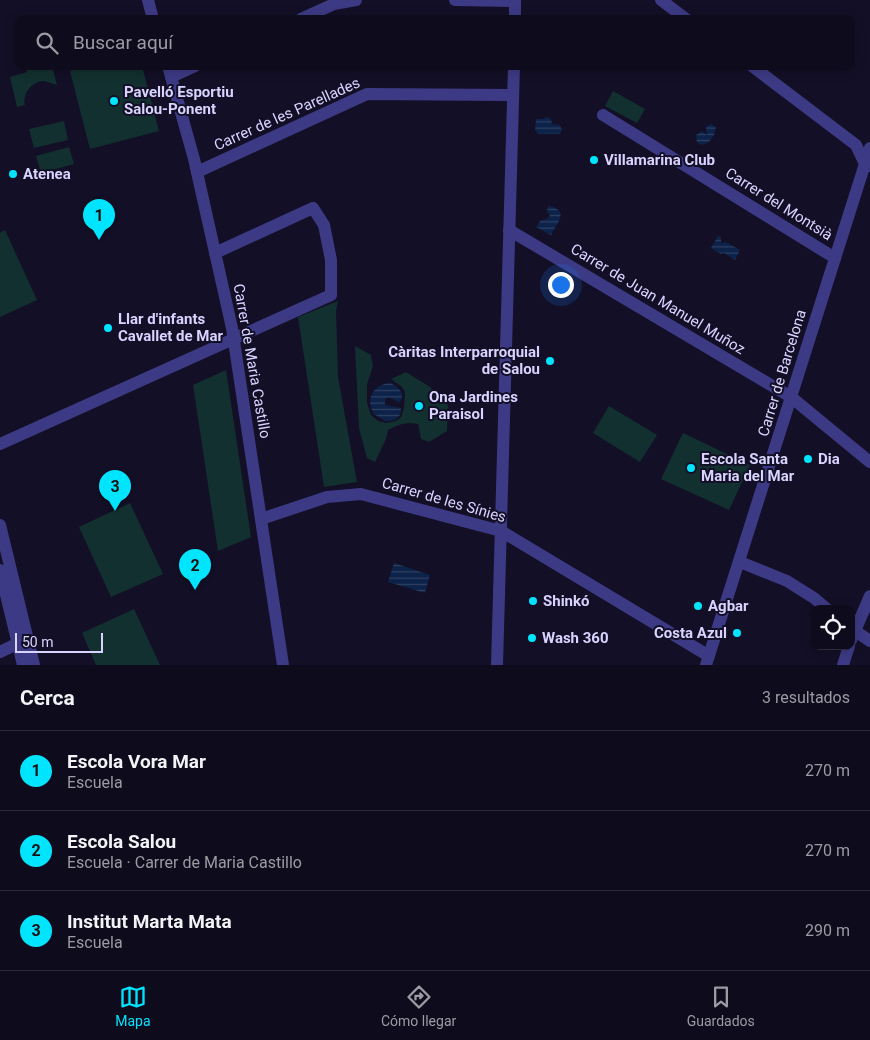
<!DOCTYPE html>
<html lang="es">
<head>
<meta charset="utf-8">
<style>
  :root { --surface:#0e0b1c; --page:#1c1929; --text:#f1f3f6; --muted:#9b9ba3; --line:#2e2b3b; --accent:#00e5ff }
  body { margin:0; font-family:Roboto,sans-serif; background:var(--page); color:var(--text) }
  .controls { position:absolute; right:15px; bottom:15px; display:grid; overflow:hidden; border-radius:10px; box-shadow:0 2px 12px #0003 }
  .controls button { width:45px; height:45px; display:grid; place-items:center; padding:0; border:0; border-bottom:1px solid var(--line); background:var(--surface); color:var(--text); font:25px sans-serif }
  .scale { position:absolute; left:15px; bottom:12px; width:88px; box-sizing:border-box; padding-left:5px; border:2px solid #d9d4ff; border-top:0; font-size:14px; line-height:18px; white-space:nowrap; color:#d9d4ff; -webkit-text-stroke:4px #130f26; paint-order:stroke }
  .you { position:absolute; left:560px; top:284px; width:18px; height:18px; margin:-12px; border:4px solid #fff; border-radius:50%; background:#1a73e8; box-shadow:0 0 0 8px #1a73e833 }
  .badge { display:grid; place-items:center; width:32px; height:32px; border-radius:50%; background:var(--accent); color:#111; font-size:16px; font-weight:700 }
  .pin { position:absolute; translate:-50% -41px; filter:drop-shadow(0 1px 2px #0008) }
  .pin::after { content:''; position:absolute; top:26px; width:18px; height:15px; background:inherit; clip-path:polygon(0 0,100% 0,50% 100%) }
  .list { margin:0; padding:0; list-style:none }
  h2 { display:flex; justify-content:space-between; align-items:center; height:65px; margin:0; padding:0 20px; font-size:21px }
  h2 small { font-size:16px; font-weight:400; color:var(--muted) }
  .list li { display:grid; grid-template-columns:32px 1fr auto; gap:15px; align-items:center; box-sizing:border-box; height:80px; padding:0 20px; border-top:1px solid var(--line) }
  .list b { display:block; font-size:19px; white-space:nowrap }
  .list p { margin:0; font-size:16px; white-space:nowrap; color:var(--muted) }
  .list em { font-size:16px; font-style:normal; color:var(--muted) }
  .icon { flex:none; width:28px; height:28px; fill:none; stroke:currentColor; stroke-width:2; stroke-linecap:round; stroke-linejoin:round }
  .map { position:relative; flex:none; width:870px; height:665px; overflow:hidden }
  .search { position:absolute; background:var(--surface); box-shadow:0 2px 12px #0003; left:15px; right:15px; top:15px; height:55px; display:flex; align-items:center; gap:12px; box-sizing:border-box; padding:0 18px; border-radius:10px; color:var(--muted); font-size:19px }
  .sheet { height:305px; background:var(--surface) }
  nav { display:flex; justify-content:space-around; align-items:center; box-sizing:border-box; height:70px; border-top:1px solid var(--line); background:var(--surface); font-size:14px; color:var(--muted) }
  nav a { display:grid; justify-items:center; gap:2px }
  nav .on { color:var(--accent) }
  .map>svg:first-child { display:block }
  .green { fill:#12302f }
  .water { fill:url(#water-rules) }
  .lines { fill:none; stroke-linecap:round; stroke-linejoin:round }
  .minor { stroke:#3d3a85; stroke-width:12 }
  .poi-dot { fill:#00e5ff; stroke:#130f26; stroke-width:2 }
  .labels { text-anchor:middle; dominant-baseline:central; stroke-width:4; stroke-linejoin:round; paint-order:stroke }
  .poi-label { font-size:15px; font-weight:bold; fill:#d9d4ff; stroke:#130f26; text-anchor:start }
  .street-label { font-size:15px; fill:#d9d4ff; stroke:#130f26 }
</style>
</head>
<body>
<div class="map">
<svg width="870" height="665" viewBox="0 0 870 665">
  <defs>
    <pattern id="water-rules" width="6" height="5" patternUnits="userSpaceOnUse" patternTransform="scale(1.25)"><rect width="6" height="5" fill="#0c2248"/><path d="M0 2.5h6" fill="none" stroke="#2f4163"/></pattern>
  </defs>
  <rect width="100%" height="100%" fill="#130f26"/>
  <g class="green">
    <path d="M26,66H52L57,85C53,84 48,82 44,81C32,81 22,94 25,105L17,107L10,77L27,72Z"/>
    <path d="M86,66H142L159,131L90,149L70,71Z"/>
    <path d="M613,91L645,109L637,123L605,106Z"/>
    <path d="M64,121L68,140L34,148L29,129Z"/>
    <path d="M69,147L74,164L41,173L36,156Z"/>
    <path d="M5,230L37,300L0,317V233Z"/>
    <path d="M338,301L336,311L338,377L357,482L324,487L298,317Z"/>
    <path d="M355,346L371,355L373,366L367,384V403L371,415L378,421L386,423L396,421L401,417L404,408L405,392L402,387L391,379L406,372L430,387L448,405L447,431L429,442L421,439L418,424C406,422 399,424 388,430L386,439L375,462L367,458L359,428Z"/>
    <path d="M226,370L251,537L218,551L193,385Z"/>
    <path d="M609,406L657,435L640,462L593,433Z"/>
    <path d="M683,433L750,465L729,510L661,479Z"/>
    <path d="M130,503L163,574L111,597L79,527Z"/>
    <path d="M134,609L160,665H96L82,633Z"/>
  </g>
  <g class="water">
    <path d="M546,117L551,119L552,124L560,125L562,130L560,134H538L535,130L536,119H544Z"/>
    <path d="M711,124L716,127L714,135L708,143L701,145L697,142L696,135L702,131L707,135L706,127Z"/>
    <path d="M548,206C570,210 558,222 551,235L536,227L540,221L548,218L550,215L547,212Z"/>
    <path d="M718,236L721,237V243L726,242L740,250L735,260L724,253L721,254L711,248Z"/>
    <path d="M390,383C398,387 406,393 400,402C394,402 390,394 385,400V405L401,408L400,415L395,420L385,421L374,414C365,399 373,385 390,383Z"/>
    <path d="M394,563L430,575L425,593L388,582Z"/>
  </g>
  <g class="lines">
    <g class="minor">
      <path d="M148,0L153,19"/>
      <path d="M455,0L515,1"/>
      <path d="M661,0L686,19"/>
      <path d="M301,19L334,4L356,0"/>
      <path d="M515,19V0"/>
      <path d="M168,66L194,159L232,328L283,665"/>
      <path d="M752,66L856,145L865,164L868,166"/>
      <path d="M171,77L195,66"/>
      <path d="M603,115L835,258"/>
      <path d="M197,172L367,94L513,95"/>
      <path d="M509,230L791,397L870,462"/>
      <path d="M0,444L331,295V260L324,225L313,208L215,253"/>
      <path d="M261,519L327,497L361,494L501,531L709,656"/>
      <path d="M0,525L34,665"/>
      <path d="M740,562L787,581L814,598L827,609"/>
      <path d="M0,570L23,665"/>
      <path d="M851,628L870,641"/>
      <path d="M851,640L870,596"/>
      <path d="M0,652L25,640"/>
      <path d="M497,665L514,66"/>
      <path d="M706,665L870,148"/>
      <path d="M843,665L849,646"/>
    </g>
  </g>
  <g class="poi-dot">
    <circle cx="114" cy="101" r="5"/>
    <circle cx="594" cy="160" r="5"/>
    <circle cx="13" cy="174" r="5"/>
    <circle cx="108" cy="328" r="5"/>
    <circle cx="550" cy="361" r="5"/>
    <circle cx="419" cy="406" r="5"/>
    <circle cx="808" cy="459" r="5"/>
    <circle cx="691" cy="468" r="5"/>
    <circle cx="533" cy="601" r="5"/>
    <circle cx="698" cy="606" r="5"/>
    <circle cx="737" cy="633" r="5"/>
    <circle cx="532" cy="638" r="5"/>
  </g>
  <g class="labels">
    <g class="poi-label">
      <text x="124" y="92">Pavelló Esportiu<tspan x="124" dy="17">Salou-Ponent</tspan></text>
      <text x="604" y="160">Villamarina Club</text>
      <text x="23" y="174">Atenea</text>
      <text x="118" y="319">Llar d'infants<tspan x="118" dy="17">Cavallet de Mar</tspan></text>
      <text x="540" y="352" text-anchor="end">Càritas Interparroquial<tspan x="540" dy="17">de Salou</tspan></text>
      <text x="429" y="397">Ona Jardines<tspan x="429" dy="17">Paraisol</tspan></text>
      <text x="701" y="459">Escola Santa<tspan x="701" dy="17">Maria del Mar</tspan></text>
      <text x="818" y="459">Dia</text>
      <text x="543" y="601">Shinkó</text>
      <text x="708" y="606">Agbar</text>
      <text x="727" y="633" text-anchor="end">Costa Azul</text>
      <text x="542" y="638">Wash 360</text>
    </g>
    <g class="street-label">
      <text transform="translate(287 114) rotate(-24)">Carrer de les Parellades</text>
      <text transform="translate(779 204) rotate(32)">Carrer del Montsià</text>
      <text transform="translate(658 299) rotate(31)">Carrer de Juan Manuel Muñoz</text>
      <text transform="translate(252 361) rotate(80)">Carrer de Maria Castillo</text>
      <text transform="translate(782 373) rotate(-73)">Carrer de Barcelona</text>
      <text transform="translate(444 500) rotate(16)">Carrer de les Sínies</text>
    </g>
  </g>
</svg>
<div class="controls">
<button><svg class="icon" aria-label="locate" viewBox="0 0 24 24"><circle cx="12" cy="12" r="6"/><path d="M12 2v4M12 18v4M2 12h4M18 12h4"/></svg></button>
</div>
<div class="scale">50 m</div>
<div class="you"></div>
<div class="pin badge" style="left:99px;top:240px">1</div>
<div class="pin badge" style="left:195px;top:590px">2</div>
<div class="pin badge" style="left:115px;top:511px">3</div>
<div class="search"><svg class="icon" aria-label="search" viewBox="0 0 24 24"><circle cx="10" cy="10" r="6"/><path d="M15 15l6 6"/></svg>Buscar aquí</div>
</div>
<section class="sheet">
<h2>Cerca<small>3 resultados</small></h2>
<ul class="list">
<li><span class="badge">1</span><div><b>Escola Vora Mar</b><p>Escuela</p></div><em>270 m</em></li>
<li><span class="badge">2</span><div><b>Escola Salou</b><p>Escuela · Carrer de Maria Castillo</p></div><em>270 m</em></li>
<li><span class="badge">3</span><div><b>Institut Marta Mata</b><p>Escuela</p></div><em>290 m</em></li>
</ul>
</section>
<nav>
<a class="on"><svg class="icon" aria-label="map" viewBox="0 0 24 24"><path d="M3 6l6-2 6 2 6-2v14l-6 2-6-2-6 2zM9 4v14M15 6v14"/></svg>Mapa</a>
<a><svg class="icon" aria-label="directions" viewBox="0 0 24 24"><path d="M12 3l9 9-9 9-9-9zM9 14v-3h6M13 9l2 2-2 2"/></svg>Cómo llegar</a>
<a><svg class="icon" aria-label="saved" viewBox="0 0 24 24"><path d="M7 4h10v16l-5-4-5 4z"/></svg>Guardados</a>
</nav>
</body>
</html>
